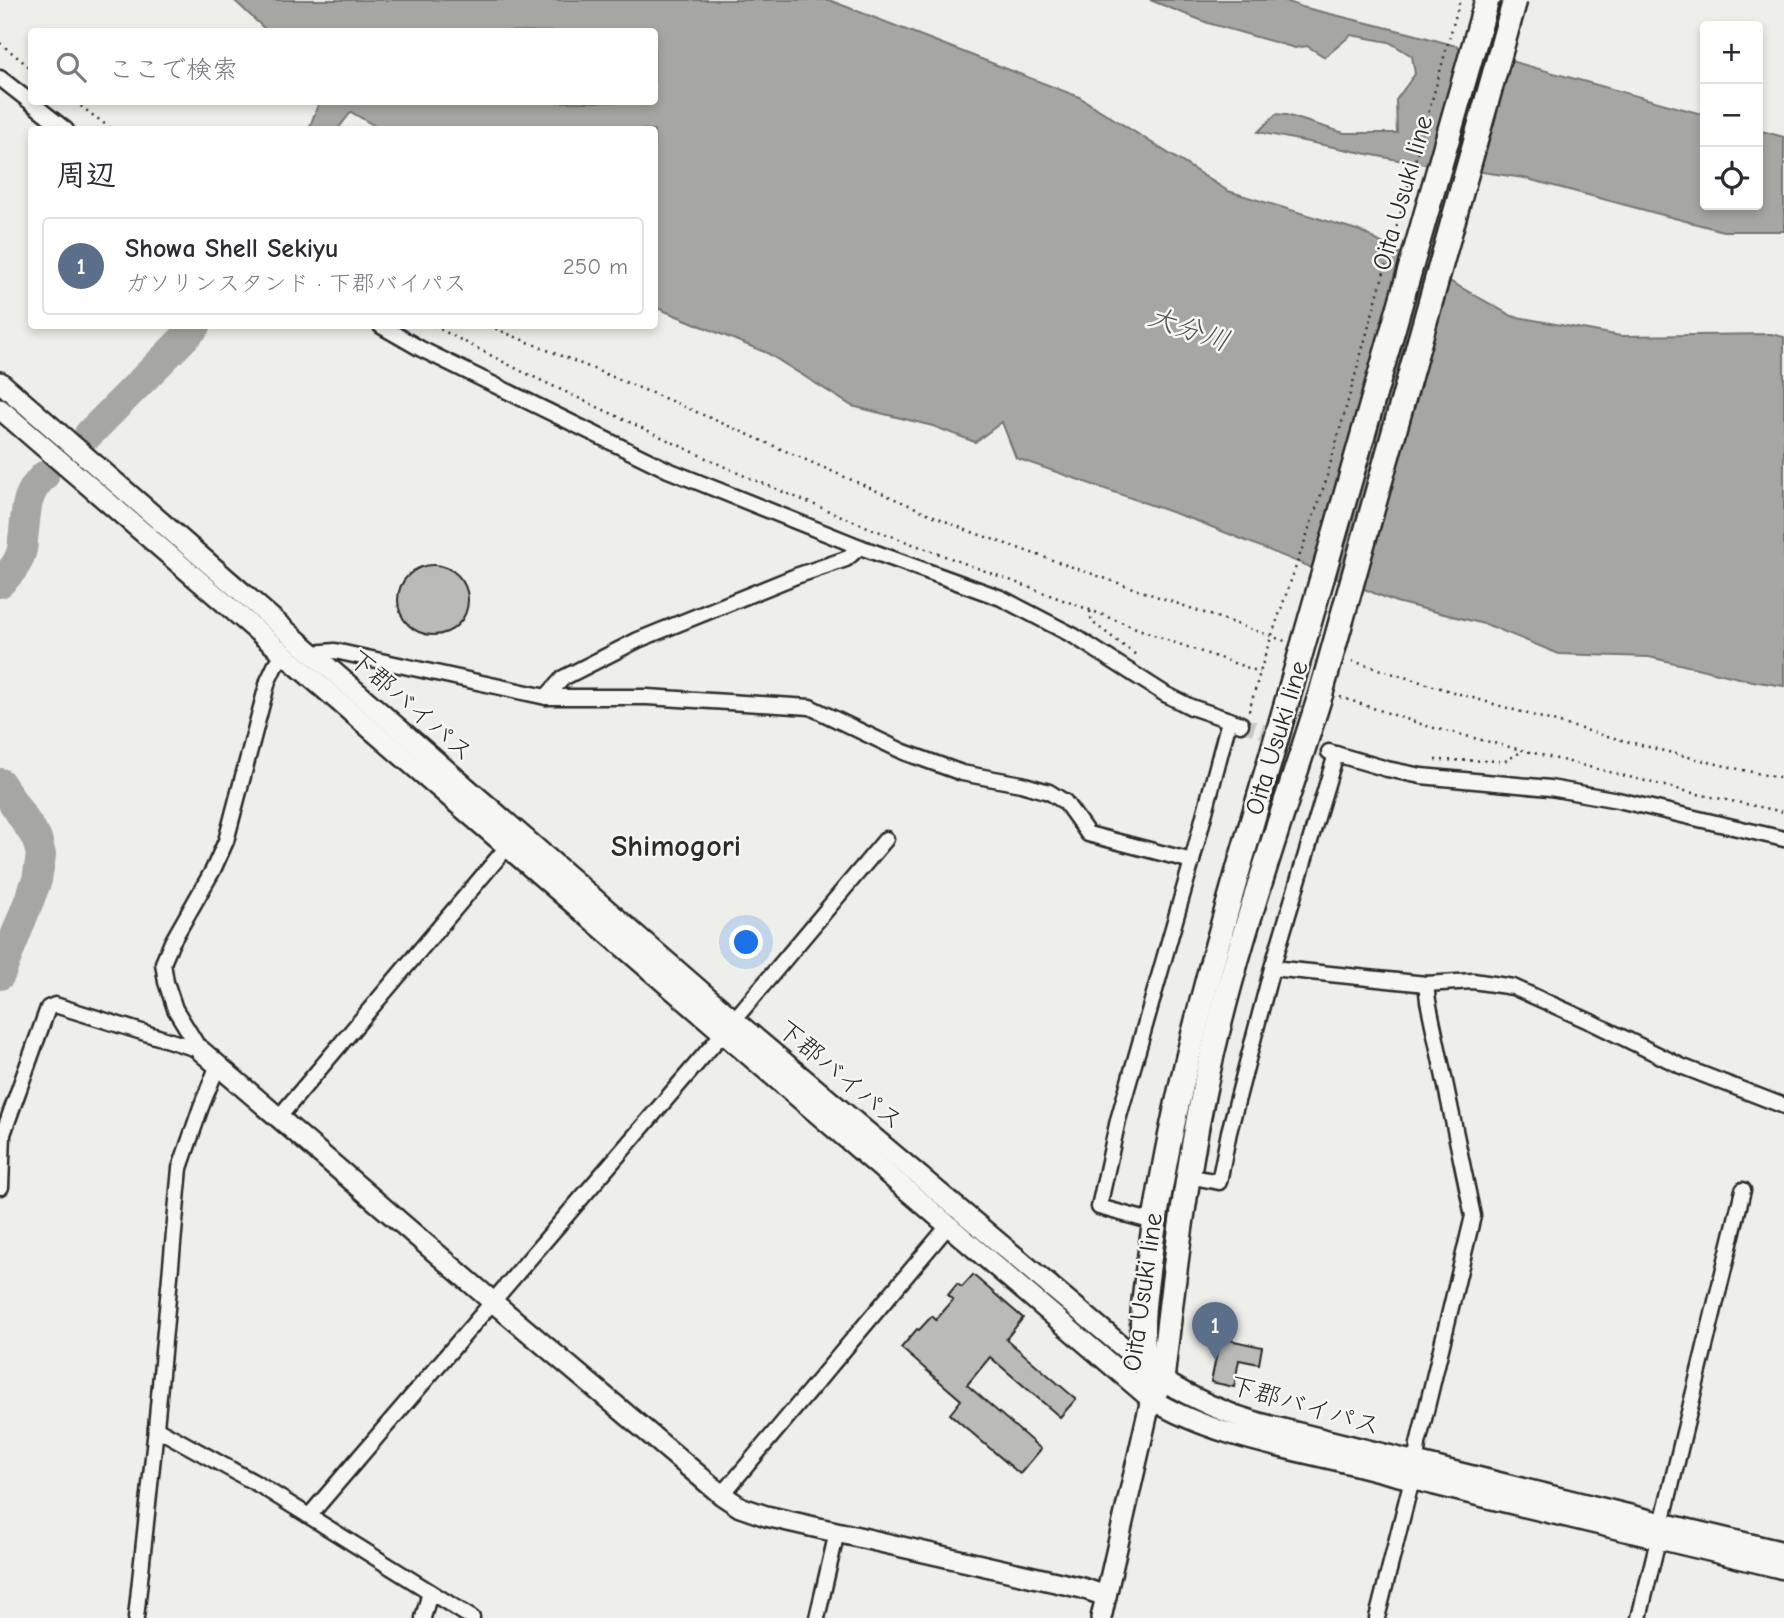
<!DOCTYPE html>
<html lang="ja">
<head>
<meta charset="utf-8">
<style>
  :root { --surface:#fff; --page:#f7f7f7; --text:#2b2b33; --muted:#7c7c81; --line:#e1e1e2; --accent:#2563eb }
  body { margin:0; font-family:"Comic Neue","Klee One",sans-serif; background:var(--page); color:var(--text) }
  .controls { position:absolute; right:21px; top:21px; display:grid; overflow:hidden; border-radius:7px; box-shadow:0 4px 10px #0003 }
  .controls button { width:63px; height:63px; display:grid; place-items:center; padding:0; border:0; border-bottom:2px solid var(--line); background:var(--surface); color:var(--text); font:35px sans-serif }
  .you { position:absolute; left:747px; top:943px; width:24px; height:24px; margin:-18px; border:5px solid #fff; border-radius:50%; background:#1a73e8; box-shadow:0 0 0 10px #1a73e833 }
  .badge { display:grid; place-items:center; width:46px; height:46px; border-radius:50%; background:var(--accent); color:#fff; font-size:23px; font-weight:700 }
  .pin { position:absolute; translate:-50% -58px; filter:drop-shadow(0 2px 4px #0008) }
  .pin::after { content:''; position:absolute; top:37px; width:24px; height:21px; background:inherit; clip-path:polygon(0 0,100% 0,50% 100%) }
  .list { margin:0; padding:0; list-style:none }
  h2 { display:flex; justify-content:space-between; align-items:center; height:91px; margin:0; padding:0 28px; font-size:30px }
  h2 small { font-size:23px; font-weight:400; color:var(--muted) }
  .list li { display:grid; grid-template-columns:46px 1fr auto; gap:21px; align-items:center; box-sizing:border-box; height:98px; margin:0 14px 14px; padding:0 14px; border:2px solid var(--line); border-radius:7px }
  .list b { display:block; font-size:26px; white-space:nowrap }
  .list p { margin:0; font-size:23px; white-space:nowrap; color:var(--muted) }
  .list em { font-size:23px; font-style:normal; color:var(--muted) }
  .icon { flex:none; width:38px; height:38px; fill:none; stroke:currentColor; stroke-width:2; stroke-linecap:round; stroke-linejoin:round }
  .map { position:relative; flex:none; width:1784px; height:1618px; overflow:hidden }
  .search { position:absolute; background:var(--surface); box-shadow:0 4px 10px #0003; left:28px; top:28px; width:630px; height:77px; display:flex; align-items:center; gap:18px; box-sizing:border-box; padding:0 24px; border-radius:7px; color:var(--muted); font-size:26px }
  .panel { position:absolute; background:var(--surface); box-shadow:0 4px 10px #0003; left:28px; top:126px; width:630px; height:203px; border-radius:7px }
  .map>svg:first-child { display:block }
  .water { fill:#a6a6a3; stroke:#757573; stroke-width:2 }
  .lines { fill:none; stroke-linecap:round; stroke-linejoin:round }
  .river { stroke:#a6a6a3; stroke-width:30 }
  .building { fill:#babab7; stroke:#2b2b2b; stroke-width:2 }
  .street-tunnel { stroke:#c7c7c4; stroke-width:14; stroke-dasharray:14 7; stroke-linecap:butt }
  .street-casing { stroke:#2b2b2b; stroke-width:19 }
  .secondary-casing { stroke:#2b2b2b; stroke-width:24 }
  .primary-casing { stroke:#2b2b2b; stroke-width:28 }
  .path { stroke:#2b2b2b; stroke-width:2.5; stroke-dasharray:2 5; stroke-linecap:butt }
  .street { stroke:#f6f6f2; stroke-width:14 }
  .secondary { stroke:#f6f6f2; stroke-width:19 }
  .primary { stroke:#f6f6f2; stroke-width:23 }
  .primary-bridge-casing { stroke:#2b2b2b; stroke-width:28; stroke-linecap:butt }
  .path-bridge { stroke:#2b2b2b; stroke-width:2.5; stroke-dasharray:2 5; stroke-linecap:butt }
  .primary-bridge { stroke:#f6f6f2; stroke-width:23 }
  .labels { text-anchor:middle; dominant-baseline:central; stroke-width:5; stroke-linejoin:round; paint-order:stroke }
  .street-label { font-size:26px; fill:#2b2b2b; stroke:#f6f6f2 }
  .water-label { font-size:28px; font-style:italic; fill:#565655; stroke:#f6f6f2 }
  .quarter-label { font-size:30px; font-weight:bold; fill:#2b2b2b; stroke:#f6f6f2 }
</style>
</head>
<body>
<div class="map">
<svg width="1784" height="1618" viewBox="0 0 1784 1618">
  <rect width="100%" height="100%" fill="#eeeeea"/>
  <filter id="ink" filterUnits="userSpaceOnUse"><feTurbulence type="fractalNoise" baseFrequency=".0143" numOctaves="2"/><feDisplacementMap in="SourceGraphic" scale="14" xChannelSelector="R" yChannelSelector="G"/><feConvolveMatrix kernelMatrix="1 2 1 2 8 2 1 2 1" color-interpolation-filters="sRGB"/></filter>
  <g filter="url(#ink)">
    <g class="water">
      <path d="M234,0H829L1079,97L1228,191L1360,231L1512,316L1621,336L1771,334L1784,337V686L1752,681L1649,657L1559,654L1488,625L1396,602L1197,521L1016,458L1002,422L975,442L933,426L852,406L767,353L655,307L654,130L380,129L351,112L338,129H309L319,102H654V32L267,31Z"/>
      <path d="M1150,0H1283L1302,7L1413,34L1705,115V205H1758V130L1784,137V231H1723L1524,178L1398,160L1258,132L1276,114L1286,115L1344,133H1397L1396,100L1415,74L1412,56L1389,42L1351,35L1325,57L1307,46L1295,48L1208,23Z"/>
    </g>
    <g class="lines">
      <g class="river">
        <path d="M89,434L196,326"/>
        <path d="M0,583C8,575 16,567 20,556C22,551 23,545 23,539C27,514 23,496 44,476"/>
        <path d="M0,783L37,839L41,855L37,880L0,975"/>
      </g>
    </g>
    <g class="building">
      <circle cx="433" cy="600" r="35"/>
      <path d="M973,1275L1023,1318L1006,1339L1076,1399L1060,1417L990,1357L967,1385L1041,1449L1020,1474L950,1414L961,1400L901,1348L917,1329L919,1330L932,1316L936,1320L953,1300L948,1295L957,1284L962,1287Z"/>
      <path d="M1220,1338L1262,1347L1259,1364L1239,1360L1234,1387L1211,1382Z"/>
    </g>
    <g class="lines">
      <path class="street-tunnel" d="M1241,724L1329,752"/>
      <defs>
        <g id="street">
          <path d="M0,78L66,130"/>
          <path d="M381,326L421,349L668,470L860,547L1001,598L1074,636L1165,694L1191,707L1241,724"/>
          <path d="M312,653L335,651L546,697H647L810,707L904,752L962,773L1021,784L1049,792L1065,802L1088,834L1192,861"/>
          <path d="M546,697L563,678L638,640L796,576L846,559L860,547"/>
          <path d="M1329,752L1387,769L1421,776L1550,788L1618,800L1784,839"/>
          <path d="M1272,968L1426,984L1473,981L1513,987L1591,1022L1681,1066L1784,1106"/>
          <path d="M200,1050L175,1009L166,982L163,963L172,942L213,870L226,841L268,681L275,666L284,654"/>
          <path d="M279,1117L513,840"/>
          <path d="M1188,1176L1219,1182L1229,1132L1272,968L1336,754"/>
          <path d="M1,1187L3,1134L48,1008L55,1005L200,1050"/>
          <path d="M1154,1222L1099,1207L1118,1120L1192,861L1229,721"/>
          <path d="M156,1428L261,1486L472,1618"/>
          <path d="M722,1495L948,1226"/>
          <path d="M309,1516L723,1033L886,839"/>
          <path d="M136,1618L156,1428L180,1168L201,1107L218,1065"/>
          <path d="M423,1618L430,1592"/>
          <path d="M817,1618L837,1532"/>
          <path d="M1377,1618L1416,1463L1418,1444L1473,1216L1428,1001L1426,984"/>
          <path d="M1639,1618L1743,1190"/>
        </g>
        <g id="secondary">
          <path d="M0,382L734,1020L1162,1380C1193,1399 1224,1413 1259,1423L1662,1523L1784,1552"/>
          <path d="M0,409L723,1033L1151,1399C1209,1435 1286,1448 1352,1464C1495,1501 1640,1534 1784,1569"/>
          <path d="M200,1050L493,1302L722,1495L740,1507L766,1516L1082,1588L1106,1596"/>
          <path d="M1101,1618L1151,1399"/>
        </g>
        <g id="primary">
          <path d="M1151,1399C1148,1380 1144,1361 1143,1342C1141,1317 1145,1293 1148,1268C1153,1231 1159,1195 1166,1158C1197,998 1247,843 1291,687"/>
          <path d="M1151,1399L1162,1380C1173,1284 1184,1186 1204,1091C1232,956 1280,824 1321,693"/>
        </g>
      </defs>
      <use href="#street" class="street-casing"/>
      <use href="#secondary" class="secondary-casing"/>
      <use href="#primary" class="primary-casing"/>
      <g class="path">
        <path d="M0,43L32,69"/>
        <path d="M75,102L113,130"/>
        <path d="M434,326L521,371L740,474L875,530L1090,610L1167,640L1260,672"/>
        <path d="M489,326L676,403L966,530L1285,641"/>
        <path d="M1090,611L1092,622L1136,655"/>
        <path d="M1352,661C1494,705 1638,748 1784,779"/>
        <path d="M1340,697L1430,727L1693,793L1784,812"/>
        <path d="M1249,711L1265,655"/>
        <path d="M1435,760L1505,761L1523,751"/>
      </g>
      <use href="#street" class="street"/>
      <use href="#secondary" class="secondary"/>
      <use href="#primary" class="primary"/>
      <defs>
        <g id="primary-bridge">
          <path d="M1291,687L1487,0"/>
          <path d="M1321,693L1515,0"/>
        </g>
      </defs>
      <use href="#primary-bridge" class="primary-bridge-casing"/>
      <path class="path-bridge" d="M1265,655L1325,483L1460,0"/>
      <use href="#primary-bridge" class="primary-bridge"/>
    </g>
  </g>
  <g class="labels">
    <g class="street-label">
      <text transform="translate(1403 193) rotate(-74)">Oita Usuki line</text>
      <text transform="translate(411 706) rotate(41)">下郡バイパス</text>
      <text transform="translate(1277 738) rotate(-73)">Oita Usuki line</text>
      <text transform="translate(840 1075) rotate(40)">下郡バイパス</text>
      <text transform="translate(1143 1292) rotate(-82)">Oita Usuki line</text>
      <text transform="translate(1305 1406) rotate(16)">下郡バイパス</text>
    </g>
    <g class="water-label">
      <text transform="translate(1189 329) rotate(19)">大分川</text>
    </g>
    <g class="quarter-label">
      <text x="676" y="846">Shimogori</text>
    </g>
  </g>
</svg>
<div class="controls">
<button>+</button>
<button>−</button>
<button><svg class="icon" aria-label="locate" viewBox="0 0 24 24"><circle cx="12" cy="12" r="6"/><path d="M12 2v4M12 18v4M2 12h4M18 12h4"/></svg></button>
</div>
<div class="you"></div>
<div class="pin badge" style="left:1215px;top:1360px;background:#5c6f8a">1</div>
<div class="search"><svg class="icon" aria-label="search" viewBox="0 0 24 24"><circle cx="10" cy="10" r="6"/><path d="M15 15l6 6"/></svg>ここで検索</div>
<section class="panel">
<h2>周辺<small></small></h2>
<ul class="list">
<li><span class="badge" style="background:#5c6f8a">1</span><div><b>Showa Shell Sekiyu</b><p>ガソリンスタンド · 下郡バイパス</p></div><em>250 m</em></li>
</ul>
</section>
</div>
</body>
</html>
